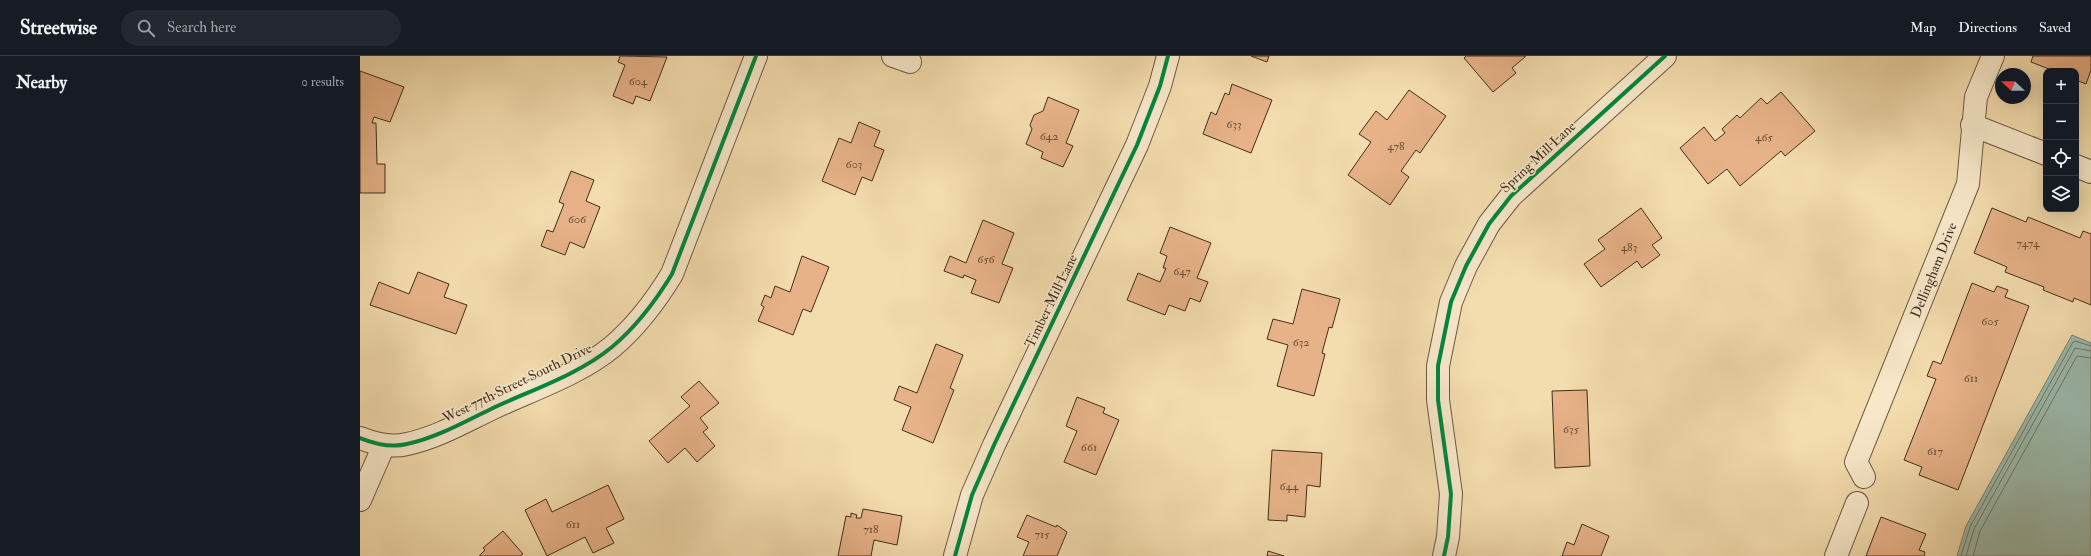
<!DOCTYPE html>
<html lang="en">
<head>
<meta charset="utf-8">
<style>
  :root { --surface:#171b24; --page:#242831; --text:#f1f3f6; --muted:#9ea1a6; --line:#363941 }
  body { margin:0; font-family:"IM FELL Double Pica",serif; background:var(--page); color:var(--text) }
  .controls { position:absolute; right:12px; top:12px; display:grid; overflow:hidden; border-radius:8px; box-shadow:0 4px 16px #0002 }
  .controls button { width:36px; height:36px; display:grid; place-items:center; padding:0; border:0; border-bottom:1px solid var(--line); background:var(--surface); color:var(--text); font:20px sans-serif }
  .compass { position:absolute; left:1635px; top:12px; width:36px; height:36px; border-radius:50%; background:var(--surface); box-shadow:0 4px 16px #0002; rotate:292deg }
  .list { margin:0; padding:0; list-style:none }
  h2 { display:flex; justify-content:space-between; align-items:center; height:52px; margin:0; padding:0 16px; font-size:17px }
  h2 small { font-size:13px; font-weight:400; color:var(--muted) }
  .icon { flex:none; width:22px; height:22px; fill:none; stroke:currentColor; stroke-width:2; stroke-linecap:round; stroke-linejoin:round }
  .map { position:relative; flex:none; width:1731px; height:500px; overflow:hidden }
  header { display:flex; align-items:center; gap:24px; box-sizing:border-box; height:56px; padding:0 20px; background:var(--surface); border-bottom:1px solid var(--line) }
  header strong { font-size:19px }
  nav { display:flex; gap:22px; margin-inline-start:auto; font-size:14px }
  .search { width:280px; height:36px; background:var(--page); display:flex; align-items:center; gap:10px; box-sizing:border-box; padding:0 14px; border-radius:22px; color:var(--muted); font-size:15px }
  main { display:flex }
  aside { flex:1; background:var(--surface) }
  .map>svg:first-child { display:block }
  .water { fill:#9bbbae; stroke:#778374 }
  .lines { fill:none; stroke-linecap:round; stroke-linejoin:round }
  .shore { stroke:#6e7466; stroke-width:1 }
  .building { fill:#e7b288; stroke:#422e1d }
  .street-casing { stroke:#6e5a41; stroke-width:24 }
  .street { stroke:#f7e8ca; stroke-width:22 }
  .cycleway-casing { stroke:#f7e8ca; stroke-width:6 }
  .cycleway { stroke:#00873e; stroke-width:4 }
  .labels { text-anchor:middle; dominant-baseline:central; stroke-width:3; stroke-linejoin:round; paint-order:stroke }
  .number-label { font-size:12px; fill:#6b4f38 }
  .street-label { font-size:14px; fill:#422e1d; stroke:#f7e8ca }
</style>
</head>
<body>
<header>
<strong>Streetwise</strong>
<div class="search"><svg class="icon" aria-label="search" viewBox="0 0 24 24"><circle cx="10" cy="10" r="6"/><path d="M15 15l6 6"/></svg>Search here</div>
<nav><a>Map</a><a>Directions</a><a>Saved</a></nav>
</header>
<main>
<aside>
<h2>Nearby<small>0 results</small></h2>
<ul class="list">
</ul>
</aside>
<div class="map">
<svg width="1731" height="500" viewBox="0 0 1731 500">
  <rect width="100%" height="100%" fill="#f3dcad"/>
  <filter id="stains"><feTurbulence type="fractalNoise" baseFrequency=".005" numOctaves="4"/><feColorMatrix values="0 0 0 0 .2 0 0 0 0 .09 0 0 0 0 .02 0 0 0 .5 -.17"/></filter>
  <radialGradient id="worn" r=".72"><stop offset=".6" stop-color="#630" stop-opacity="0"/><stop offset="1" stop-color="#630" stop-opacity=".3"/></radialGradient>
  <path class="water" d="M1712,279L1731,287V500H1597L1606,470Z"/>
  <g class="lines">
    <g class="shore">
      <path d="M1601,500L1610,471L1713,286L1715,285L1731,290"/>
      <path d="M1606,500L1614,473L1715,292L1731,295"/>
      <path d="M1613,500L1620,475L1717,300L1731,302"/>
    </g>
  </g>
  <g class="building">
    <path d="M260,0L307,1L290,45L276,40L273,48L253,40L265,9L258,6Z"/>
    <path d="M891,0H909L907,6Z"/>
    <path d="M1106,0H1166L1152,12L1156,17L1133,36L1104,2Z"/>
    <path d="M1673,0H1731V14L1726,28L1716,24V15H1694L1671,6Z"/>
    <path d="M0,15L44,31L30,66L14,61L12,67H16L17,108H25V137H0Z"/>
    <path d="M872,28L912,44L891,97L843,78L851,56L856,59L865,37L869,39Z"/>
    <path d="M1049,34L1086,60L1060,97L1056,94L1041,115L1049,121L1030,149L988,119L1011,86L999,78L1016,55L1027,64Z"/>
    <path d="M1421,36L1455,75L1425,100L1421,95L1380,130L1367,113L1348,128L1320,92L1344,71L1355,85L1365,77L1362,73L1377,59L1380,62L1401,42L1407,48Z"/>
    <path d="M688,41L719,54L706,87L713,90L703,111L681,102L683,96L666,88L672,73L670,69L674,59L683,55Z"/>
    <path d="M499,66L520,75L514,90L524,94L512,125L502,121L495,139L462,125L479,82L491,87Z"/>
    <path d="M211,115L234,124L226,145L240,151L224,192L210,186L205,199L181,190L187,174L193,176L204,148L199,146Z"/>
    <path d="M1281,152L1302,182L1292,189L1300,199L1282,212L1277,205L1241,231L1224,208L1245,193L1238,184Z"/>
    <path d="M1632,152L1666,166L1668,161L1720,182L1723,175L1731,178V249L1714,242L1713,246L1683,234L1684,231L1645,216L1647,211L1614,197Z"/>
    <path d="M623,164L654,177L642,208L653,212L639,247L611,237L616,224L604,219L603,222L584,215L590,200L606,207Z"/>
    <path d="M810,171L851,187L837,222L848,226L840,246L830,242L825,255L809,249L805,259L767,244L778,217L800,226L806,212H803L807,200L800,197Z"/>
    <path d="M442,200L469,211L451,256L443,253L433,279L398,265L404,251L401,249L405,239L411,242L415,230L430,236Z"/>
    <path d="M58,216L89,228L84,241L107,249L96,278L10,249L19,226L49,238Z"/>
    <path d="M1612,227L1634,236L1637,230L1648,234L1645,241L1669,250L1598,434L1559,419L1562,411L1544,404L1576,323L1567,320L1573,305L1581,308Z"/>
    <path d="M942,233L980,243L972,272L969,271L962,297L965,298L954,340L917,330L928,289L907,283L913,263L933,268Z"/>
    <path d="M576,288L603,299L590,332L594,334L573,387L542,374L551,351L534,344L539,330L557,337Z"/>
    <path d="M339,325L359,347L340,362L348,372L343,376L355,390L337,406L325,392L308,407L289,385L330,350L321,341Z"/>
    <path d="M1227,334L1230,410L1195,412L1192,335Z"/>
    <path d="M717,341L745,352L743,357L759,364L736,419L704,406L717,375L706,370Z"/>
    <path d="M912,394L962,397L960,431L947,429L945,461L927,459V465L908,464Z"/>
    <path d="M248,429L264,463L246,472L254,487L233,497L225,481L187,500L165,454L186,443L192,456Z"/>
    <path d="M503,453L542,460L537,489L514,484L511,500H478L486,460L491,461V457L497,459L496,462H501Z"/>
    <path d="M667,459L696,471L697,469L707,476L697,500H663L669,486L657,481Z"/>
    <path d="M1521,461L1566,478L1559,494L1565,496L1564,500H1506Z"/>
    <path d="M1222,468L1249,480L1241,500H1202L1207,486L1214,489Z"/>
    <path d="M143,475L163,498L160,500H119L125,494L123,492Z"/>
    <path d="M908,495L924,500H907Z"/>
  </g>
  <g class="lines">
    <defs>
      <g id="street">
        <path d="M533,0L550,6"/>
        <path d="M1612,69L1686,98"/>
        <path d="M1716,110L1731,116"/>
        <path d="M0,382C15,388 31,392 47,388C76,382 104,366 131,353C171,334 218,319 252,291C277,270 295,246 312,218L396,0"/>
        <path id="s1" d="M1504,421L1496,406L1608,128L1616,41L1633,0"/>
        <path d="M0,444L24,389"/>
        <path d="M595,500L612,439L634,389L777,89L800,30L808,0"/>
        <path d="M1084,500L1088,481L1091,438L1078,344V310L1091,246L1106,210L1129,168L1151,140L1305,0"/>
        <path d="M1476,500L1497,447"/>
      </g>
    </defs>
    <use href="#street" class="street-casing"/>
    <use href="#street" class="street"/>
    <defs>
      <g id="cycleway">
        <path d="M0,382C15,388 31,392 47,388C76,382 104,366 131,353C171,334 218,319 252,291C277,270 295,246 312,218L396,0"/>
        <path d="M595,500L612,439L634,389L777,89L800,30L808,0"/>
        <path d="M1084,500L1088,481L1091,438L1078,344V310L1091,246L1106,210L1129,168L1151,140L1305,0"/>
      </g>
    </defs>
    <use href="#cycleway" class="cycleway-casing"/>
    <use href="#cycleway" class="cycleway"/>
  </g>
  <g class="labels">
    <g class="number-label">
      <text x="278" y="25">604</text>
      <text x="874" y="68">633</text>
      <text x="689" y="80">642</text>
      <text x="1404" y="81">465</text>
      <text x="1036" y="90">478</text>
      <text x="494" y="108">603</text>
      <text x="217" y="163">606</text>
      <text x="1668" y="187">7474</text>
      <text x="1269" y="191">483</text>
      <text x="626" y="203">656</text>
      <text x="822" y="215">647</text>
      <text x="1630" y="265">605</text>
      <text x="941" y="286">632</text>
      <text x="1611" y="322">611</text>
      <text x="1211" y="373">635</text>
      <text x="729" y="391">661</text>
      <text x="1575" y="395">617</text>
      <text x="929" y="430">644</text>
      <text x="213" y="468">611</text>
      <text x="511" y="473">718</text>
      <text x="682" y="478">715</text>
    </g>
    <g class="street-label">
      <text transform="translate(1178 101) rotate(-43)">Spring Mill Lane</text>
      <text stroke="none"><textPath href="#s1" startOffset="224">Dellingham Drive</textPath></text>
      <text transform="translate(691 245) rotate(-64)">Timber Mill Lane</text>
      <text transform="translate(157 327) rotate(-26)">West 77th Street South Drive</text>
    </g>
  </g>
  <rect width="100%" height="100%" filter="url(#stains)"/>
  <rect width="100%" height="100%" fill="url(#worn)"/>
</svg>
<div class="controls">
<button>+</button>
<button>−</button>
<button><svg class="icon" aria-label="locate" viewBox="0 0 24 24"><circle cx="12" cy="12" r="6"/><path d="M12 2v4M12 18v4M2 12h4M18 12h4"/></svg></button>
<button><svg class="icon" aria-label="layers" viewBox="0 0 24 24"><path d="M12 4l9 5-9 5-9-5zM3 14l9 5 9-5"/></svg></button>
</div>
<svg class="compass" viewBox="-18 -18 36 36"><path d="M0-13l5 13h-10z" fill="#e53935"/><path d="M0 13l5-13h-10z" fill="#9ea1a6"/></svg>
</div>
</main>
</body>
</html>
